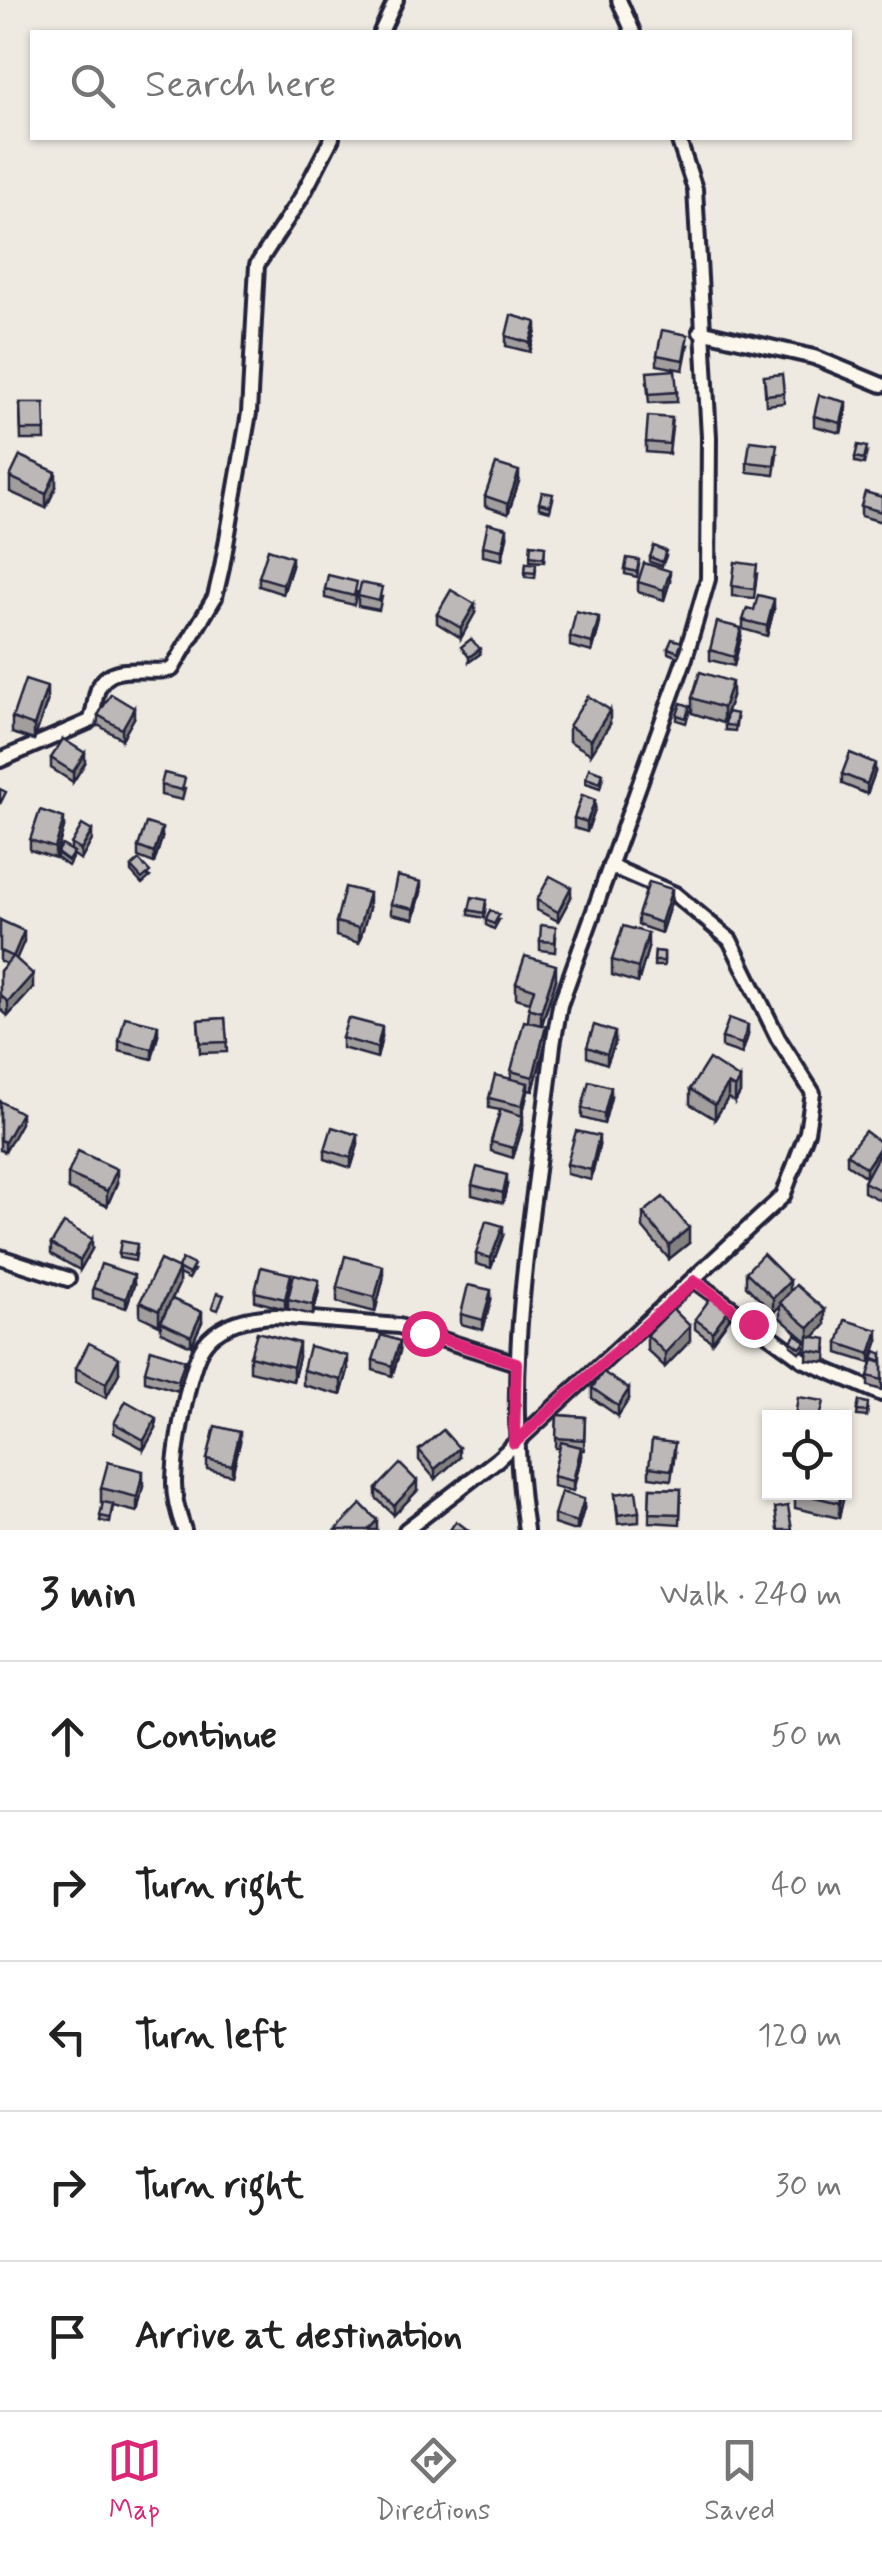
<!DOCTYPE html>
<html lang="en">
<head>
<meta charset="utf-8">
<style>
  :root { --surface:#fff; --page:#f6f6f6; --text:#222; --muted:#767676; --line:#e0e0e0; --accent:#db2777 }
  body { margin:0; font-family:Mynerve,sans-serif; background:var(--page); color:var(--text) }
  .controls { position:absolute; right:30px; bottom:30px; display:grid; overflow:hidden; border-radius:0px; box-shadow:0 2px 8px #0004 }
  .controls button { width:90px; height:90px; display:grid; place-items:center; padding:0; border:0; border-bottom:2px solid var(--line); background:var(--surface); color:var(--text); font:50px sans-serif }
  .stop { position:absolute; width:30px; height:30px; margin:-22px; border:8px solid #db2777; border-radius:50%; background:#fff }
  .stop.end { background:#db2777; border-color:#fff; box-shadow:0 2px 10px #0008 }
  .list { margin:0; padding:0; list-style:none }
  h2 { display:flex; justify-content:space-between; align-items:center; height:130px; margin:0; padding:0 40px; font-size:42px }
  h2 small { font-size:32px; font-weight:400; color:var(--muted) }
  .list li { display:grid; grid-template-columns:65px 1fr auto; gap:30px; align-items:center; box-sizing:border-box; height:150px; padding:0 40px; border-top:2px solid var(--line) }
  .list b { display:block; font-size:38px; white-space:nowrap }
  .list em { font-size:32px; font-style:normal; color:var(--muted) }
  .icon { flex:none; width:55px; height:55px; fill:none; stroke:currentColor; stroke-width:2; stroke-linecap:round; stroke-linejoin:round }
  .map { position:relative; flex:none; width:882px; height:1530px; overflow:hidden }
  .search { position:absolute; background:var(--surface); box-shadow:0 2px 8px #0004; left:30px; right:30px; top:30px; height:110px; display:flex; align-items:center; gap:25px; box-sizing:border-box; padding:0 35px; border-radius:0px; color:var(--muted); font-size:38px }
  .sheet { height:880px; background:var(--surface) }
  nav { display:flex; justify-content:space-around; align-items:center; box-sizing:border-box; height:140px; border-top:2px solid var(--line); background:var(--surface); font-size:28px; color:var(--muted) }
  nav a { display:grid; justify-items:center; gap:5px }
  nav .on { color:var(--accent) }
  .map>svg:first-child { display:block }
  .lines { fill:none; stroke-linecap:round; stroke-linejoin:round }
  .street-casing { stroke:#22223b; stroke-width:20 }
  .street { stroke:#fbf7ec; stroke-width:12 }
  .wall { fill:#a29e9e; stroke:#22223b; stroke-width:2.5 }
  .shaded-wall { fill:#848181; stroke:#22223b; stroke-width:2.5 }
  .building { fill:#bcb8b8; stroke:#22223b; stroke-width:2.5 }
  .route { stroke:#db2777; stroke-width:12 }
</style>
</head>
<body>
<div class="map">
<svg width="882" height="1530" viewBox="0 0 882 1530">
  <rect width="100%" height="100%" fill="#eeeae2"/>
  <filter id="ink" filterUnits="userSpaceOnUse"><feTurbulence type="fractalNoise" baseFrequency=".01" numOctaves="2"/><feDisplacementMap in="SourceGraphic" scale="20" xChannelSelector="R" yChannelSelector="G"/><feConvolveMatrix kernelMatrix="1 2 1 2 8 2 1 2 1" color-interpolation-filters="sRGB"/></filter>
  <g filter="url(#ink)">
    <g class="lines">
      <defs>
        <g id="street">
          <path d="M619,0L633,32"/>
          <path d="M381,32L396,0"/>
          <path d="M700,331L814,357L882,385"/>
          <path d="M0,760L90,721C95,711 94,700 98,689C111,659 149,676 172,669L215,597L222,567L249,413L257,265L302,196L332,138"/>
          <path d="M0,1257L68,1279"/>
          <path d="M695,1281L803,1360L882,1394"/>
          <path d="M184,1530C179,1516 174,1499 174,1484C174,1456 188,1366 204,1345C220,1323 251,1317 276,1316L399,1326L516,1363"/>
          <path d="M406,1530L497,1460L783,1196L807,1132L813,1093L778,1038L730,940L675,894L610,866"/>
          <path d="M526,1530C500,1367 535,1207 553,1045L560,1005L685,658L708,579L709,437L695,189L678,138"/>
        </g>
      </defs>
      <use href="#street" class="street-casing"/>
      <use href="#street" class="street"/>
    </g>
    <g class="wall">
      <path d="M536,331L530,352L506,346V336Z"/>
      <path d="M688,345L683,370L657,365V355Z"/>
      <path d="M764,376L784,393V403L766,405Z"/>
      <path d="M647,382L677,392V402L649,403Z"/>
      <path d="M20,403H44L45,440H21Z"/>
      <path d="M846,412L841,433L814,426V416Z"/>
      <path d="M672,428L669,454L646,452V442Z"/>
      <path d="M867,452L864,464L855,462V457Z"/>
      <path d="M777,454L774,475L747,472V462Z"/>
      <path d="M10,477L56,487L46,508L10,492Z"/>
      <path d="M519,481L508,514L485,506V496Z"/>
      <path d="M882,497V522L861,516V506Z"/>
      <path d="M553,499L550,511L539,508V503Z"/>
      <path d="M507,537L502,560L483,556V546Z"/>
      <path d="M531,544L545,546L544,562L530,561Z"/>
      <path d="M666,556L662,566L650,562V557Z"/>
      <path d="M526,563L536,569L535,578L525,577Z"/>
      <path d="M639,565L637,577L625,574V569Z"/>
      <path d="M292,566L283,594L259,586V577Z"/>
      <path d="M757,574L754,598L732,596V586Z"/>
      <path d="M670,581L664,600L638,592V582Z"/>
      <path d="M325,589L357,592L354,605L325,598Z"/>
      <path d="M358,596L382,597L379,610L358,606Z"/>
      <path d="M774,609L767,636L743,629V620L754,610Z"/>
      <path d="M475,613L461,638L437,623V614Z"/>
      <path d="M599,627L592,652L570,646V637Z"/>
      <path d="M741,637L734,666L710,660V650Z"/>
      <path d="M682,647L678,657L668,653V648Z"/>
      <path d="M732,696L723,723L692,713V698Z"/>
      <path d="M47,702L34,740L12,733V718Z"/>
      <path d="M690,711L686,723L677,720V715Z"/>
      <path d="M98,715L134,718L122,739L98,725Z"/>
      <path d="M737,719L735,731L725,730V725Z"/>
      <path d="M610,724L591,754L569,741V726Z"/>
      <path d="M51,758L85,763L73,782L51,768Z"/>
      <path d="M875,772L867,794L842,784V774Z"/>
      <path d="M603,777L600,788L586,783V778Z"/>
      <path d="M161,785L185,788L182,800L161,795Z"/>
      <path d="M595,809L587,832L574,828V818Z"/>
      <path d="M64,828L55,858L30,850V840Z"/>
      <path d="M162,838L154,863L138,857V847Z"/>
      <path d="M92,840L81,860L74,855L68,866L57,858V853L71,850V844Z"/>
      <path d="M131,867L150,877L142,884L131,872Z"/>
      <path d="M421,892L414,919L391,914V904Z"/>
      <path d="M571,897L558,921L537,910V900Z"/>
      <path d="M672,899L661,933L638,925V915Z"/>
      <path d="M486,905L484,918L469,915V910Z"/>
      <path d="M369,908L359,943L336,936V922Z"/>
      <path d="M0,920L24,941L16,959L33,988L8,1016L0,1009V971L6,964L0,961Z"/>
      <path d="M486,920H499L494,929L486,925Z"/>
      <path d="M556,937L555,952L540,950V941Z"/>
      <path d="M648,948L638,983L612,975V960Z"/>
      <path d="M655,951L664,952V966H654Z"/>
      <path d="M556,980L542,1025L546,1041L533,1091L528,1090L522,1116L523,1126L513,1158L491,1151V1142L500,1110L489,1108V1098L511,1079V1071L528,1021L530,1002L516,998V983Z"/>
      <path d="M225,1018L227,1052L200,1053L198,1020Z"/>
      <path d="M158,1035L152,1059L119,1051V1041Z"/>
      <path d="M748,1035L742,1054L722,1047V1038Z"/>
      <path d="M382,1037L377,1058L342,1048V1038Z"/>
      <path d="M615,1042L607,1064L587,1057V1047Z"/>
      <path d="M740,1079V1093L735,1102L728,1098L715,1119L690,1104V1089Z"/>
      <path d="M611,1097L604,1124L582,1118V1108Z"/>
      <path d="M0,1101L21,1123L5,1152L0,1150Z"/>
      <path d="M882,1144V1155L880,1158H882V1201L864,1192V1182L870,1172L866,1177L847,1164V1154Z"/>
      <path d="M358,1145L351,1168L325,1159V1150Z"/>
      <path d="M599,1146L591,1180L567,1174V1164Z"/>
      <path d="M68,1174L117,1183L107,1206L68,1189Z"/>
      <path d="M472,1185H507L503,1203L472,1195Z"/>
      <path d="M643,1213L689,1243L669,1259L643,1228Z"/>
      <path d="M503,1236L491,1268L476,1264V1254Z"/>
      <path d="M51,1244L92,1249L80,1270L51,1254Z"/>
      <path d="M137,1248L135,1261L119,1258V1253Z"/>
      <path d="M178,1268L194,1270L189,1279L179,1274V1284L172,1299L202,1322L191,1346L161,1332V1322L159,1325L140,1316V1302Z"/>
      <path d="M746,1272L790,1292L825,1325L814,1337L827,1348L826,1362L807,1360L808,1342L780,1318V1305L773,1313L746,1286Z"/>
      <path d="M291,1274L285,1309L255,1301V1292Z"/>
      <path d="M383,1280L375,1312L337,1302V1287Z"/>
      <path d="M134,1285L126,1308L93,1298V1288Z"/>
      <path d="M319,1290L313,1315L288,1309V1299Z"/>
      <path d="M491,1300L483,1330L461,1324V1314Z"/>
      <path d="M695,1319H729L712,1342L695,1329Z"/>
      <path d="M647,1335L690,1341L665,1367L647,1350Z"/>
      <path d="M878,1340L870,1363L838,1353V1343Z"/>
      <path d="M791,1341L806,1347L800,1353L791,1346Z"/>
      <path d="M400,1351L392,1376L373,1370V1360Z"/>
      <path d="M882,1354V1390L868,1386V1376Z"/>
      <path d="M250,1356L299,1357L293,1381L250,1371Z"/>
      <path d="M76,1368L119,1373L106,1398L76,1382Z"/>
      <path d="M185,1369L178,1391L145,1381V1371Z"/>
      <path d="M303,1370H348L341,1395L303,1385Z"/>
      <path d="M592,1388L629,1399L618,1416L592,1398Z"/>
      <path d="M859,1401L868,1408L867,1417L857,1416Z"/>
      <path d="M557,1415L585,1417L584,1450H581V1457L573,1491L553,1486V1476L560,1448H556Z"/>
      <path d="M114,1423L156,1428L144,1449L114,1433Z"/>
      <path d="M240,1442L232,1475L207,1469V1459Z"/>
      <path d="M419,1450L459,1458L435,1479L419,1460Z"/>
      <path d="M675,1453L671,1480L649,1477V1467Z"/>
      <path d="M143,1486L137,1512L113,1506L110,1523L100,1521L103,1503H101V1488Z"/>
      <path d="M650,1488L681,1489L680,1524L649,1522Z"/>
      <path d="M376,1489L417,1491L394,1515L376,1498Z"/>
      <path d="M795,1492H844L839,1518L795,1508Z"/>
      <path d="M615,1494L639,1512V1522L618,1524Z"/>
      <path d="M584,1509L578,1530H572L554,1524V1515Z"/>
    </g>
    <g class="shaded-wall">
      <path d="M536,322V331L530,352V343Z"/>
      <path d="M846,402V412L841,433V423Z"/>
      <path d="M519,471V481L508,514V504Z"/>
      <path d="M56,472V487L46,508V494Z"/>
      <path d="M507,528V537L502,560V550Z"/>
      <path d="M292,557V566L283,594V584Z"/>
      <path d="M670,571V581L664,600V590Z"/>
      <path d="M774,599V609L767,636V626Z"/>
      <path d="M475,604V613L461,638V628Z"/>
      <path d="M599,617V627L592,652V643Z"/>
      <path d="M741,628V637L734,666V657Z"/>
      <path d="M480,649V654L469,662V657Z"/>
      <path d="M732,682V696L723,723V708Z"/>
      <path d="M47,687V702L34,740V726Z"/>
      <path d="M134,708V718L122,739V729Z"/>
      <path d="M610,710V724L591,754V740Z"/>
      <path d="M85,753V763L73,782V772Z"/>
      <path d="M875,763V772L867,794V784Z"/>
      <path d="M595,800V809L587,832V822Z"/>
      <path d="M64,818V828L55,858V848Z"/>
      <path d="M162,828V838L154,863V853Z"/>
      <path d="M92,831V840L81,860V850Z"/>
      <path d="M421,882V892L414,919V909Z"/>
      <path d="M571,887V897L558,921V912Z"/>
      <path d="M672,889V899L661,933V923Z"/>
      <path d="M369,893V908L359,943V928Z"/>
      <path d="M24,931V941L13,967V957Z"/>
      <path d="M648,933V948L638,983V968Z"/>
      <path d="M556,965V980L541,1026V1012Z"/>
      <path d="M33,974V988L8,1016V1002Z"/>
      <path d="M158,1025V1035L152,1059V1049Z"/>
      <path d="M748,1025V1035L742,1054V1044Z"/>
      <path d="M546,1026V1041L533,1091V1077Z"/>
      <path d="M382,1027V1037L377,1058V1048Z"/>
      <path d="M615,1032V1042L607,1064V1054Z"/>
      <path d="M740,1079V1093L735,1102V1088Z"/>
      <path d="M528,1083V1092L522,1116V1106Z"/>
      <path d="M728,1084V1098L715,1119V1105Z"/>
      <path d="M611,1087V1097L604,1124V1114Z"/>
      <path d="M21,1113V1123L5,1152V1142Z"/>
      <path d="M523,1116V1126L513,1158V1148Z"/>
      <path d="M358,1135V1145L351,1168V1158Z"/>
      <path d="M599,1136V1146L591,1180V1170Z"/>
      <path d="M882,1146V1155L866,1177V1168Z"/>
      <path d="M117,1169V1183L107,1206V1191Z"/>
      <path d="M507,1175V1185L503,1203V1193Z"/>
      <path d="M503,1226V1236L491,1268V1258Z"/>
      <path d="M689,1228V1243L669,1259V1245Z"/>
      <path d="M92,1239V1249L80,1270V1260Z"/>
      <path d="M383,1266V1280L375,1312V1297Z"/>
      <path d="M179,1269V1284L159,1325V1311Z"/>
      <path d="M291,1274V1284L285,1309V1299Z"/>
      <path d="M134,1275V1285L126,1308V1299Z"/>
      <path d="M319,1280V1290L313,1315V1305Z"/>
      <path d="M790,1281V1295L773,1313V1298Z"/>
      <path d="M491,1290V1300L483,1330V1320Z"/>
      <path d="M729,1309V1319L712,1342V1332Z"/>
      <path d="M825,1310V1325L809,1343V1328Z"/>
      <path d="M202,1312V1322L191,1346V1336Z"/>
      <path d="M690,1326V1341L665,1367V1353Z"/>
      <path d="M878,1330V1340L870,1363V1354Z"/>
      <path d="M400,1341V1351L392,1376V1366Z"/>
      <path d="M299,1343V1357L293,1381V1367Z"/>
      <path d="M348,1356V1370L341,1395V1380Z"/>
      <path d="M119,1358V1373L106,1398V1383Z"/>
      <path d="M185,1360V1369L178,1391V1381Z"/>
      <path d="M629,1389V1399L618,1416V1406Z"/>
      <path d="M156,1418V1428L144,1449V1440Z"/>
      <path d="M240,1432V1442L232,1475V1465Z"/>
      <path d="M581,1447V1457L573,1491V1481Z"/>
      <path d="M459,1448V1458L435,1479V1469Z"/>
      <path d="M143,1471V1486L137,1512V1497Z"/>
      <path d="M417,1481V1491L394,1515V1506Z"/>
      <path d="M841,1492H844V1496L839,1518V1503Z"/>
      <path d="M584,1499V1509L577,1530V1522Z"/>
      <path d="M377,1520V1530H368Z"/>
    </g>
    <g class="building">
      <path d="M511,315L536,322L530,343L506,336Z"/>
      <path d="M662,330L688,335L683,360L657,355Z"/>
      <path d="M675,370L677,392L649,394L647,372Z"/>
      <path d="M782,374L784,393L766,395L764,376Z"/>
      <path d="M819,395L846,402L841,423L814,416Z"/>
      <path d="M20,403H44L45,430H21Z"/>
      <path d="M648,416L672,418L669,444L646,442Z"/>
      <path d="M750,441L777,444L774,465L747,462Z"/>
      <path d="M858,445L867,447L864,459L855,457Z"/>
      <path d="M20,456L56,472L46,494L10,477Z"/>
      <path d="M496,464L519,471L508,504L485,496Z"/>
      <path d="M542,492L553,494L550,506L539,503Z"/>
      <path d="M865,492L882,497V512L861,506Z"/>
      <path d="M488,523L507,528L502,550L483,546Z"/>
      <path d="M531,544L545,546L544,558L530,556Z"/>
      <path d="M654,546L666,551L662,562L650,557Z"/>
      <path d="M268,549L292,557L283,584L259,577Z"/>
      <path d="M627,558L639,560L637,572L625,569Z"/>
      <path d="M735,562L757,565L754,589L732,586Z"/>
      <path d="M526,563L536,564L535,573L525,572Z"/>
      <path d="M644,563L670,571L664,590L638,582Z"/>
      <path d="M328,575L357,582L354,596L325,589Z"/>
      <path d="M361,583L382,587L379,601L358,596Z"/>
      <path d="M451,590L475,604L461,628L437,614Z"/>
      <path d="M758,595L774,599L767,626L743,620L747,608L754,610Z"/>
      <path d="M576,611L599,617L592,643L570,637Z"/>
      <path d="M717,622L741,628L734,657L710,650Z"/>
      <path d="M471,639L480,649L469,657L461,647Z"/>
      <path d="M672,639L682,642L678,652L668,648Z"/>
      <path d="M700,672L732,682L723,708L692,698Z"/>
      <path d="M25,680L47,687L34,726L12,718Z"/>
      <path d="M111,694L134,708L122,729L98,715Z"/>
      <path d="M588,696L610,710L591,740L569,726Z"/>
      <path d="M681,703L690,706L686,718L677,715Z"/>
      <path d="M727,712L737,714L735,726L725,725Z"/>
      <path d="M63,739L85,753L73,772L51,758Z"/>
      <path d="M850,753L875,763L867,784L842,774Z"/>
      <path d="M589,768L603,773L600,783L586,778Z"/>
      <path d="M164,773L185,778L182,790L161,785Z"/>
      <path d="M0,789L6,792L0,804Z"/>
      <path d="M582,795L595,800L587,822L574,818Z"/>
      <path d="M40,810L64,818L55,848L30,840Z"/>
      <path d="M146,823L162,828L154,853L138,847Z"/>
      <path d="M82,825L92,831L81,850L71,844Z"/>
      <path d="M62,845L74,852L68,861L57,853Z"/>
      <path d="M139,860L150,872L142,879L131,867Z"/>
      <path d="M397,876L421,882L414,909L391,904Z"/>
      <path d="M550,876L571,887L558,912L537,900Z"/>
      <path d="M649,882L672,889L661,923L638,915Z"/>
      <path d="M345,887L369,893L359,928L336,922Z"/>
      <path d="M472,897L486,900L484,913L469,910Z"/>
      <path d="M490,910L499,915L494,924L486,920Z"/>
      <path d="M0,920L24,931L13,957L0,951Z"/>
      <path d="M541,925L556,927L555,942L540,941Z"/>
      <path d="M623,926L648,933L638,968L612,960Z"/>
      <path d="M655,951L664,952V961H654Z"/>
      <path d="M13,956L33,974L8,1002L0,995V971Z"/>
      <path d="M525,956L556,965L541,1012L528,1008L534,989L516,983Z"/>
      <path d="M125,1017L158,1025L152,1049L119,1041Z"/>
      <path d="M225,1018L227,1042L200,1043L198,1020Z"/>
      <path d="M348,1018L382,1027L377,1048L342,1038Z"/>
      <path d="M729,1018L748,1025L742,1044L722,1038Z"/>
      <path d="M524,1021L546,1026L533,1077L511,1071Z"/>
      <path d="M594,1025L615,1032L607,1054L587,1047Z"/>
      <path d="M709,1059L740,1079L735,1088L728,1084L715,1105L690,1089Z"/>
      <path d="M495,1075L528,1083L522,1106L489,1098Z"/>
      <path d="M589,1081L611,1087L604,1114L582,1108Z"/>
      <path d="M0,1101L21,1113L5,1142L0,1140Z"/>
      <path d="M501,1109L523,1116L513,1148L491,1142Z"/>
      <path d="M332,1127L358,1135L351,1158L325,1150Z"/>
      <path d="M576,1131L599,1136L591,1170L567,1164Z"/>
      <path d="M865,1131L882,1144L866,1168L847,1154Z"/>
      <path d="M78,1151L117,1169L107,1191L68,1174Z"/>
      <path d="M878,1156L882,1158V1191L864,1182Z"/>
      <path d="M477,1167L507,1175L503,1193L472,1185Z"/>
      <path d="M663,1197L689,1228L669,1245L643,1213Z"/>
      <path d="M486,1221L503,1226L491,1258L476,1254Z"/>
      <path d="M64,1223L92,1239L80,1260L51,1244Z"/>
      <path d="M121,1241L137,1244L135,1256L119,1253Z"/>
      <path d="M763,1254L790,1281L773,1298L746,1272Z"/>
      <path d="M345,1256L383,1266L375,1297L337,1287Z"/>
      <path d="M182,1259L194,1265L189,1274L178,1268Z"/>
      <path d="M160,1260L179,1269L159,1311L140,1302Z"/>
      <path d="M101,1264L134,1275L126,1299L93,1288Z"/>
      <path d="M261,1267L291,1274L285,1299L255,1292Z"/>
      <path d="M294,1274L319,1280L313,1305L288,1299Z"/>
      <path d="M468,1285L491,1290L483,1320L461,1314Z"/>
      <path d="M796,1285L825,1310L809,1328L780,1303Z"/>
      <path d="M217,1293L224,1295L218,1310L212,1308Z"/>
      <path d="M712,1296L729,1309L712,1332L695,1319Z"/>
      <path d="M172,1299L202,1312L191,1336L161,1322Z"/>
      <path d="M673,1309L690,1326L665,1353L647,1335Z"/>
      <path d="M845,1320L878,1330L870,1354L838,1343Z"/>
      <path d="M257,1332L299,1343L293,1367L250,1356Z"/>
      <path d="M796,1334L806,1342L800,1348L791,1341Z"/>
      <path d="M381,1335L400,1341L392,1366L373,1360Z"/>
      <path d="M808,1336L827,1339L826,1353L807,1350Z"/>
      <path d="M89,1343L119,1358L106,1383L76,1368Z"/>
      <path d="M309,1346L348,1356L341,1380L303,1370Z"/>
      <path d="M151,1349L185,1360L178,1381L145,1371Z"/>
      <path d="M876,1351L882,1354L881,1362L873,1359Z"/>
      <path d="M873,1360L882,1363V1380L868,1376Z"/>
      <path d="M603,1372L629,1389L618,1406L592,1388Z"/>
      <path d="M798,1397L824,1401L820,1418L795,1416Z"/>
      <path d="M126,1401L156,1418L144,1440L114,1423Z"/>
      <path d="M859,1401L868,1403L867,1412L857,1411Z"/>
      <path d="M557,1415L585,1417L584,1440L556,1438Z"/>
      <path d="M215,1426L240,1432L232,1465L207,1459Z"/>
      <path d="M443,1430L459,1448L435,1469L419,1450Z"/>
      <path d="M652,1440L675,1443L671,1470L649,1467Z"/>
      <path d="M561,1442L581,1447L573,1481L553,1476Z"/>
      <path d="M108,1462L143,1471L137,1497L101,1488Z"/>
      <path d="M400,1464L417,1481L394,1506L376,1489Z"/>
      <path d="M650,1488L681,1489L680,1514L649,1513Z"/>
      <path d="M636,1491L639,1512L618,1515L615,1494Z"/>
      <path d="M561,1492L584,1499L577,1522L554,1515Z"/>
      <path d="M795,1492H841L839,1503Z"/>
      <path d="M103,1502L113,1504L110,1518L100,1516Z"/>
      <path d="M361,1504L377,1520L368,1530H336Z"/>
      <path d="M788,1506L792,1530H778L775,1508Z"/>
      <path d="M456,1521L468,1530H450Z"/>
    </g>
  </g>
  <g class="lines" filter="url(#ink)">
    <path class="route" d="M424,1333L516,1363L514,1443L695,1281L753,1324"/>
  </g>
</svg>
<div class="controls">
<button><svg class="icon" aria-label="locate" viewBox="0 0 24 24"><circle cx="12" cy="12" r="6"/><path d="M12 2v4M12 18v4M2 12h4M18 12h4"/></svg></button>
</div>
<div class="stop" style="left:424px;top:1333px"></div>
<div class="stop end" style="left:753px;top:1324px"></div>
<div class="search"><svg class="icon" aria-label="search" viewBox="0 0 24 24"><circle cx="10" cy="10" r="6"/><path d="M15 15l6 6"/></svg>Search here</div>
</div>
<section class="sheet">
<h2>3 min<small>Walk · 240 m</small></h2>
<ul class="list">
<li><svg class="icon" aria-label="ahead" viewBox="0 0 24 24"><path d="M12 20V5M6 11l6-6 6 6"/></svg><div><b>Continue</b></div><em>50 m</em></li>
<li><svg class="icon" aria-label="right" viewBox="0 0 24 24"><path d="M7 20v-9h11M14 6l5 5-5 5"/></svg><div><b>Turn right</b></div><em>40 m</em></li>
<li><svg class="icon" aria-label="left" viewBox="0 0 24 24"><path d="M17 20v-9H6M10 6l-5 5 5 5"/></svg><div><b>Turn left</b></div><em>120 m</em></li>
<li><svg class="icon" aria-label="right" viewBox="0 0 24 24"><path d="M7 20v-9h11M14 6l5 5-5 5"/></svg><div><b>Turn right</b></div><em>30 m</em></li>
<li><svg class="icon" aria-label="arrive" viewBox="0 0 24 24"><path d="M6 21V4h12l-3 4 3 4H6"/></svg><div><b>Arrive at destination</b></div></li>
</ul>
</section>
<nav>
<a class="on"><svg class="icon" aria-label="map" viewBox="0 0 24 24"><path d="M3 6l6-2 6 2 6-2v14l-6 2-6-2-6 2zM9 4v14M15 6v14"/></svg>Map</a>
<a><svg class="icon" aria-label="directions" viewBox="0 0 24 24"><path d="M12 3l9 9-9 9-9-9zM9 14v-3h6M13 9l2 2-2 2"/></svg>Directions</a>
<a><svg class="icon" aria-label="saved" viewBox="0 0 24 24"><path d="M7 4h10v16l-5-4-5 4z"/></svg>Saved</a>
</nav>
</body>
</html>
